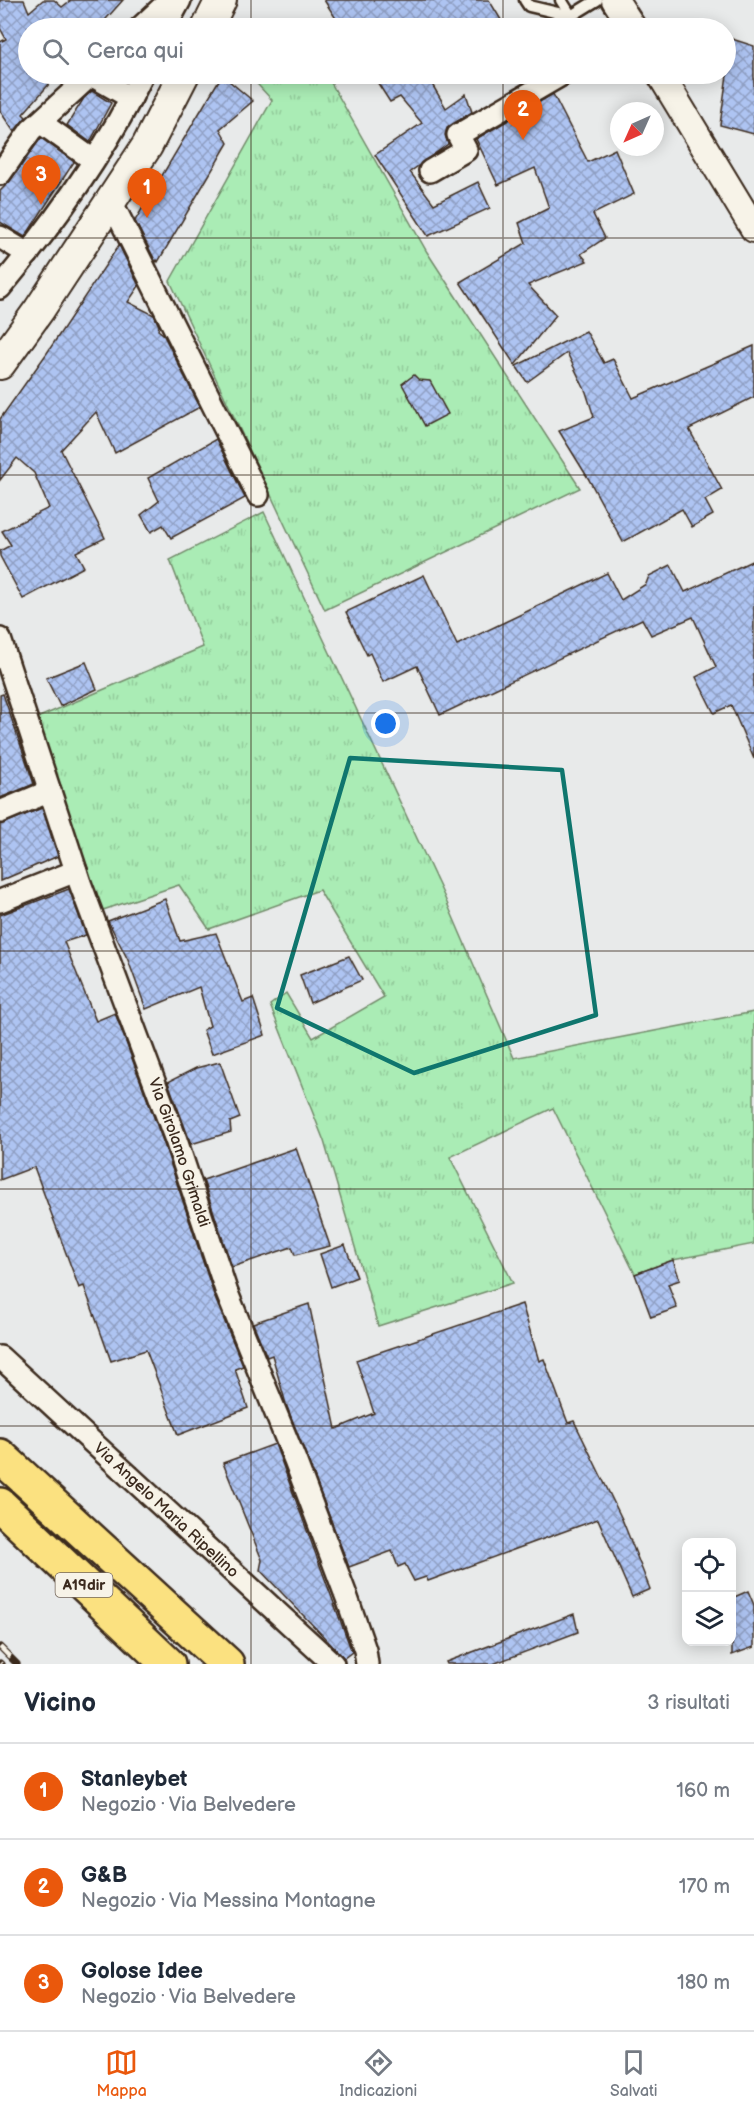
<!DOCTYPE html>
<html lang="it">
<head>
<meta charset="utf-8">
<style>
  :root { --surface:#fff; --page:#f6f6f7; --text:#1f2937; --muted:#747a83; --line:#e0e1e3; --accent:#ea580c }
  body { margin:0; font-family:"Balsamiq Sans",sans-serif; background:var(--page); color:var(--text) }
  .controls { position:absolute; right:18px; bottom:18px; display:grid; overflow:hidden; border-radius:12px; box-shadow:0 3px 15px #0003 }
  .controls button { width:54px; height:54px; display:grid; place-items:center; padding:0; border:0; border-bottom:2px solid var(--line); background:var(--surface); color:var(--text); font:30px sans-serif }
  .compass { position:absolute; left:610px; top:102px; width:54px; height:54px; border-radius:50%; background:var(--surface); box-shadow:0 3px 15px #0003; rotate:225deg }
  .you { position:absolute; left:386px; top:724px; width:21px; height:21px; margin:-15px; border:4px solid #fff; border-radius:50%; background:#1a73e8; box-shadow:0 0 0 9px #1a73e833 }
  .badge { display:grid; place-items:center; width:39px; height:39px; border-radius:50%; background:var(--accent); color:#fff; font-size:20px; font-weight:700 }
  .pin { position:absolute; translate:-50% -50px; filter:drop-shadow(0 2px 3px #0008) }
  .pin::after { content:''; position:absolute; top:32px; width:21px; height:18px; background:inherit; clip-path:polygon(0 0,100% 0,50% 100%) }
  .list { margin:0; padding:0; list-style:none }
  h2 { display:flex; justify-content:space-between; align-items:center; height:78px; margin:0; padding:0 24px; font-size:26px }
  h2 small { font-size:20px; font-weight:400; color:var(--muted) }
  .list li { display:grid; grid-template-columns:39px 1fr auto; gap:18px; align-items:center; box-sizing:border-box; height:96px; padding:0 24px; border-top:2px solid var(--line) }
  .list b { display:block; font-size:22px; white-space:nowrap }
  .list p { margin:0; font-size:20px; white-space:nowrap; color:var(--muted) }
  .list em { font-size:20px; font-style:normal; color:var(--muted) }
  .icon { flex:none; width:33px; height:33px; fill:none; stroke:currentColor; stroke-width:2; stroke-linecap:round; stroke-linejoin:round }
  .map { position:relative; flex:none; width:754px; height:1664px; overflow:hidden }
  .search { position:absolute; background:var(--surface); box-shadow:0 3px 15px #0003; left:18px; right:18px; top:18px; height:66px; display:flex; align-items:center; gap:15px; box-sizing:border-box; padding:0 21px; border-radius:33px; color:var(--muted); font-size:22px }
  .sheet { height:366px; background:var(--surface) }
  nav { display:flex; justify-content:space-around; align-items:center; box-sizing:border-box; height:84px; border-top:2px solid var(--line); background:var(--surface); font-size:16px; color:var(--muted) }
  nav a { display:grid; justify-items:center; gap:3px }
  nav .on { color:var(--accent) }
  .map>svg:first-child { display:block }
  .grass { fill:url(#grass-tufts); stroke:#728b6a; stroke-width:1.5 }
  .building { fill:url(#building-cross-hatch); stroke:#3b2a1e; stroke-width:1.5 }
  .lines { fill:none; stroke-linecap:round; stroke-linejoin:round }
  .service-casing { stroke:#3b2a1e; stroke-width:15 }
  .minor-casing { stroke:#3b2a1e; stroke-width:26 }
  .tertiary-casing { stroke:#3b2a1e; stroke-width:30 }
  .secondary-casing { stroke:#3b2a1e; stroke-width:34 }
  .motorway-casing { stroke:#3b2a1e; stroke-width:38 }
  .service { stroke:#f7f3e8; stroke-width:10 }
  .minor { stroke:#f7f3e8; stroke-width:21 }
  .tertiary { stroke:#f7f3e8; stroke-width:26 }
  .secondary { stroke:#f7f3e8; stroke-width:30 }
  .motorway { stroke:#fbe180; stroke-width:33 }
  .rail-casing { stroke:#3b2a1e; stroke-width:7 }
  .rail { stroke:#f7f3e8; stroke-width:4.5; stroke-dasharray:14; stroke-linecap:butt }
  .marked { fill:none; stroke:#0f766e; stroke-width:4.5; stroke-linejoin:round }
  .grid { fill:none; stroke:#3b2a1e; stroke-width:1.5; stroke-opacity:0.55 }
  .labels { text-anchor:middle; dominant-baseline:central; stroke-width:4.5; stroke-linejoin:round; paint-order:stroke }
  .shield { fill:#f7f3e8; stroke:#73665b; stroke-width:1.5 }
  .shield-label { font-size:15px; font-weight:bold; fill:#3b2a1e }
  .street-label { font-size:16px; fill:#3b2a1e; stroke:#f7f3e8 }
</style>
</head>
<body>
<div class="map">
<svg width="754" height="1664" viewBox="0 0 754 1664">
  <defs>
    <pattern id="grass-tufts" width="24" height="20" patternUnits="userSpaceOnUse" patternTransform="scale(1.5)"><rect width="24" height="20" fill="#aaecb5"/><path d="M3 7l-1-3M5 7V3M7 7l1-3M15 17l-1-3M17 17v-4M19 17l1-3" fill="none" stroke="#93cb9b"/></pattern>
    <pattern id="building-cross-hatch" width="8" height="8" patternUnits="userSpaceOnUse" patternTransform="scale(1.5)"><rect width="8" height="8" fill="#aec4f2"/><path d="M0 0l8 8M0 8l8-8" fill="none" stroke="#8f9fc3"/></pattern>
  </defs>
  <rect width="100%" height="100%" fill="#e8eaea"/>
  <filter id="ink" filterUnits="userSpaceOnUse"><feTurbulence type="fractalNoise" baseFrequency=".0167" numOctaves="2"/><feDisplacementMap in="SourceGraphic" scale="12" xChannelSelector="R" yChannelSelector="G"/><feConvolveMatrix kernelMatrix="1 2 1 2 8 2 1 2 1" color-interpolation-filters="sRGB"/></filter>
  <g filter="url(#ink)">
    <g class="grass">
      <path d="M248,74H326L427,252L580,488L325,610L170,281L272,100Z"/>
      <path d="M264,512L444,896L514,1058L754,1012V1244L673,1260L635,1274L553,1108L450,1157L513,1283L378,1326L324,1141L270,1005L286,993L313,1038L384,997L319,890L209,929L179,885L97,912L37,718L203,647L170,560Z"/>
    </g>
    <g class="building">
      <path d="M0,0H24L29,12L43,0H54L62,7L71,0H123L98,28H28V74H58L23,114L26,117L14,132L0,111V42L6,39L0,28Z"/>
      <path d="M324,0H489L506,28H342Z"/>
      <path d="M732,39L754,46V134L720,125Z"/>
      <path d="M372,74H426L446,108L466,94L472,112L447,128L445,135L448,144L410,172L434,204L478,182L490,208L428,236L375,155L422,123L400,97L390,102Z"/>
      <path d="M222,75L253,101L220,129L228,143L158,262L157,260L156,262L135,221L136,219Z"/>
      <path d="M92,91L111,103L90,142L67,125L84,98Z"/>
      <path d="M553,94L588,162L615,149L634,194L593,214L605,238L581,254L587,261L528,285L556,315L515,365L460,282L526,243L519,223L549,208L535,168L498,185L476,139Z"/>
      <path d="M41,138L74,162L25,237L0,222V191L10,181Z"/>
      <path d="M119,245L139,286L128,302L154,315L159,326L158,330L163,334L200,407L115,453L96,412L61,450L105,538L76,552L84,567L23,599L0,556V551L11,545L2,531L49,508L34,473L17,458L0,480V419L47,353Z"/>
      <path d="M586,331L604,363L613,359L633,398L754,346V397L689,429L722,490L705,500L713,515L692,527L682,509L623,542L588,478L559,431L594,417L586,392L567,353L527,382L516,366Z"/>
      <path d="M414,375L419,380L430,381L448,414L425,426L402,384Z"/>
      <path d="M216,439L245,498L171,538L163,525L151,532L141,515L159,501L148,478Z"/>
      <path d="M754,560V759L731,705L714,713L696,677L716,667L693,617L651,635L642,619L440,715L417,666L383,682L370,653L367,655L346,612L424,575L457,645L607,573L621,600L646,584L649,576L671,565L685,592Z"/>
      <path d="M86,662L97,689L60,706L46,678Z"/>
      <path d="M3,694L34,784L0,798V695Z"/>
      <path d="M42,808L58,856L0,881V825Z"/>
      <path d="M69,889L86,935L64,942L96,1021L115,1013L164,1144L215,1298L243,1366L235,1369L248,1408L178,1435L146,1350L111,1361L84,1286L79,1288L34,1167L0,1180V915Z"/>
      <path d="M165,899L180,941L216,933L243,1002L253,998L265,1035L212,1054L203,1030L210,1026L199,987L146,1009L128,960L108,921Z"/>
      <path d="M349,956L362,980L310,1003L300,975Z"/>
      <path d="M220,1062L240,1118L230,1122L231,1132L191,1144L168,1082L196,1068Z"/>
      <path d="M296,1148L330,1246L295,1255L292,1247L232,1267L203,1180Z"/>
      <path d="M345,1245L357,1277L331,1287L320,1254Z"/>
      <path d="M673,1260L680,1280L668,1284L677,1308L651,1317L635,1274Z"/>
      <path d="M309,1304L336,1429L374,1413L356,1360L522,1304L539,1361L544,1359L568,1423L574,1421L622,1519L650,1589L632,1597L598,1519L428,1581L426,1577L414,1581L405,1564L398,1567L392,1551L349,1567L286,1404L272,1355L267,1357L253,1323Z"/>
      <path d="M275,1444L352,1652L344,1658L260,1570L262,1560L223,1463Z"/>
      <path d="M748,1591L754,1605V1647L732,1655V1598Z"/>
      <path d="M574,1614L578,1632L493,1664H447L446,1662Z"/>
    </g>
    <g class="lines">
      <defs>
        <g id="service">
          <path d="M525,0L529,6L571,16L597,0"/>
          <path d="M561,0L571,16"/>
        </g>
        <g id="minor">
          <path d="M140,28L170,0"/>
          <path d="M165,28L180,0"/>
          <path d="M91,75L131,98"/>
          <path d="M40,122L93,160"/>
          <path d="M430,171L466,150L458,135L563,74"/>
          <path d="M0,174L31,130L92,74"/>
          <path d="M111,201L258,495"/>
          <path d="M0,237L28,254"/>
          <path d="M0,288C55,222 106,151 143,74"/>
          <path id="s1" d="M0,639L80,883L176,1140L227,1293L295,1460L347,1598L365,1650L367,1664"/>
          <path d="M0,812L50,791"/>
          <path d="M0,901L76,871"/>
          <path id="s2" d="M0,1357L333,1664"/>
        </g>
        <g id="tertiary">
          <path d="M615,0L633,28"/>
          <path d="M660,74L754,229"/>
        </g>
        <g id="secondary">
          <path d="M207,28L221,0"/>
          <path d="M0,364L39,310L147,146L184,74"/>
        </g>
        <g id="motorway">
          <path d="M0,1456L227,1664"/>
          <path d="M0,1505L168,1664"/>
        </g>
      </defs>
      <use href="#service" class="service-casing"/>
      <use href="#minor" class="minor-casing"/>
      <use href="#tertiary" class="tertiary-casing"/>
      <use href="#secondary" class="secondary-casing"/>
      <use href="#motorway" class="motorway-casing"/>
      <use href="#service" class="service"/>
      <use href="#minor" class="minor"/>
      <use href="#tertiary" class="tertiary"/>
      <use href="#secondary" class="secondary"/>
      <use href="#motorway" class="motorway"/>
      <defs>
        <g id="rail">
          <path d="M0,1647L17,1664"/>
          <path d="M0,1663L1,1664"/>
        </g>
      </defs>
      <use href="#rail" class="rail-casing"/>
      <use href="#rail" class="rail"/>
    </g>
  </g>
  <path class="marked" d="M350,758L562,770L596,1015L414,1073L277,1008Z"/>
  <path class="grid" d="M251,0V28M503,0V28M251,74V1664M503,74V1664M0,238H754M0,475H754M0,713H754M0,951H754M0,1189H754M0,1426H754"/>
  <g class="labels">
    <rect class="shield" x="55.5" y="1573" width="57" height="24" rx="4.5"/>
    <g class="shield-label">
      <text x="84" y="1585">A19dir</text>
    </g>
    <g class="street-label">
      <text stroke="none"><textPath href="#s1" startOffset="544">Via Girolamo Grimaldi</textPath></text>
      <text stroke="none"><textPath href="#s2" startOffset="226">Via Angelo Maria Ripellino</textPath></text>
    </g>
  </g>
</svg>
<div class="controls">
<button><svg class="icon" aria-label="locate" viewBox="0 0 24 24"><circle cx="12" cy="12" r="6"/><path d="M12 2v4M12 18v4M2 12h4M18 12h4"/></svg></button>
<button><svg class="icon" aria-label="layers" viewBox="0 0 24 24"><path d="M12 4l9 5-9 5-9-5zM3 14l9 5 9-5"/></svg></button>
</div>
<svg class="compass" viewBox="-18 -18 36 36"><path d="M0-13l5 13h-10z" fill="#e53935"/><path d="M0 13l5-13h-10z" fill="#747a83"/></svg>
<div class="you"></div>
<div class="pin badge" style="left:147px;top:218px">1</div>
<div class="pin badge" style="left:523px;top:140px">2</div>
<div class="pin badge" style="left:41px;top:205px">3</div>
<div class="search"><svg class="icon" aria-label="search" viewBox="0 0 24 24"><circle cx="10" cy="10" r="6"/><path d="M15 15l6 6"/></svg>Cerca qui</div>
</div>
<section class="sheet">
<h2>Vicino<small>3 risultati</small></h2>
<ul class="list">
<li><span class="badge">1</span><div><b>Stanleybet</b><p>Negozio · Via Belvedere</p></div><em>160 m</em></li>
<li><span class="badge">2</span><div><b>G&amp;B</b><p>Negozio · Via Messina Montagne</p></div><em>170 m</em></li>
<li><span class="badge">3</span><div><b>Golose Idee</b><p>Negozio · Via Belvedere</p></div><em>180 m</em></li>
</ul>
</section>
<nav>
<a class="on"><svg class="icon" aria-label="map" viewBox="0 0 24 24"><path d="M3 6l6-2 6 2 6-2v14l-6 2-6-2-6 2zM9 4v14M15 6v14"/></svg>Mappa</a>
<a><svg class="icon" aria-label="directions" viewBox="0 0 24 24"><path d="M12 3l9 9-9 9-9-9zM9 14v-3h6M13 9l2 2-2 2"/></svg>Indicazioni</a>
<a><svg class="icon" aria-label="saved" viewBox="0 0 24 24"><path d="M7 4h10v16l-5-4-5 4z"/></svg>Salvati</a>
</nav>
</body>
</html>
